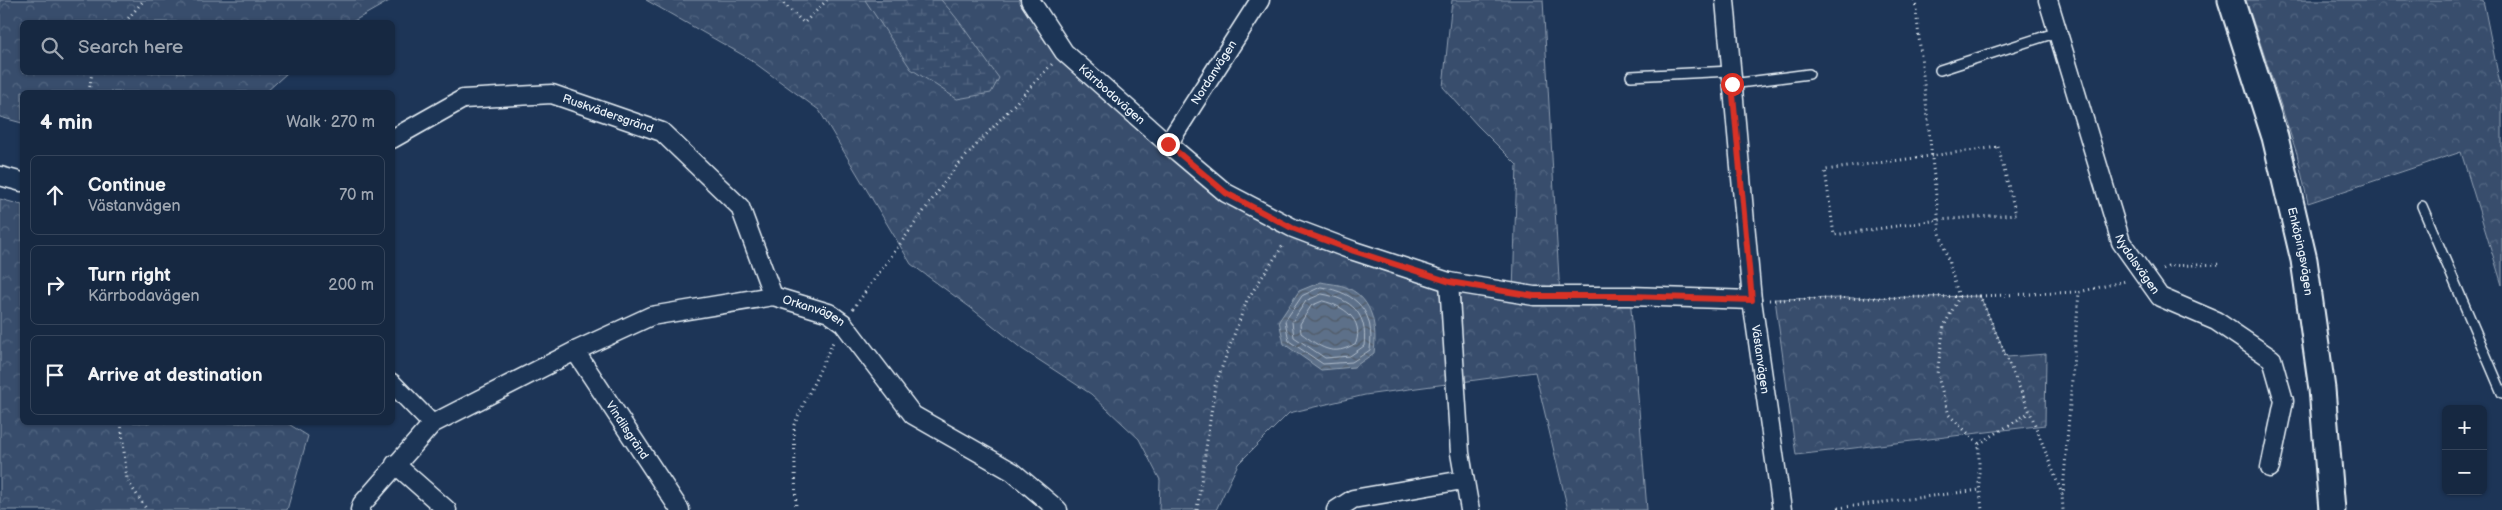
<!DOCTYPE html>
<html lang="en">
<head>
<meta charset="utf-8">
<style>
  :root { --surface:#162841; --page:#1f3048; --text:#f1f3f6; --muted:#9ea6b1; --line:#35445a }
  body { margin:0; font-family:"Balsamiq Sans",sans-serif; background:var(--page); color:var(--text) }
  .controls { position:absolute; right:15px; bottom:15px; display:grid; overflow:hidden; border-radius:8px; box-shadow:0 1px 4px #0004 }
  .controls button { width:45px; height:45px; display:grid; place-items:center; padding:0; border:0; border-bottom:1px solid var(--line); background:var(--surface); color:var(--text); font:25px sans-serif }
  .stop { position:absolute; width:15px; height:15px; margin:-11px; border:4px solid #d93025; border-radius:50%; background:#fff }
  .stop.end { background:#d93025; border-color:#fff; box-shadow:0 1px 5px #0008 }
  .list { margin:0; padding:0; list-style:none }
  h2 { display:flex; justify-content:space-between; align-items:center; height:65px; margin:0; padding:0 20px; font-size:21px }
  h2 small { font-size:16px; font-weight:400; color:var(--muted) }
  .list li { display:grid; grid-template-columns:32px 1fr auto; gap:15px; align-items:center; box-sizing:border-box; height:80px; margin:0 10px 10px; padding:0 10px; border:1px solid var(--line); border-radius:8px }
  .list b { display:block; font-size:19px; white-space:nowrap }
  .list p { margin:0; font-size:16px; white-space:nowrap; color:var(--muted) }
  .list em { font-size:16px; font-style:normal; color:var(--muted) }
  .icon { flex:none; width:28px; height:28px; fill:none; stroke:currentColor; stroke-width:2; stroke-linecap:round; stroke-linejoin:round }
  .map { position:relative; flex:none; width:2502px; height:510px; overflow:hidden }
  .search { position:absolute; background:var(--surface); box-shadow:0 1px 4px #0004; left:20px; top:20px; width:375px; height:55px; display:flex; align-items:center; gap:12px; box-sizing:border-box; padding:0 18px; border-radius:8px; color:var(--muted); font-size:19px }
  .panel { position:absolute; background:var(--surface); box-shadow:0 1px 4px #0004; left:20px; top:90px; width:375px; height:335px; border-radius:8px }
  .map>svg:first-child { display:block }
  .forest { fill:url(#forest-crowns); stroke:#909fb2 }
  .wetland { fill:url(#wetland-marsh); stroke:#909fb2 }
  .water { fill:url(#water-waves); stroke:#95a4b5 }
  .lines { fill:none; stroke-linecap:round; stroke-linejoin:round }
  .shore { stroke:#b0bdcc; stroke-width:1 }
  .lane-casing { stroke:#e8f1f8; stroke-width:12 }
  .street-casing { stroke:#e8f1f8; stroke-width:21 }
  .secondary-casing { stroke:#e8f1f8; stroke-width:29 }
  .path { stroke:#e8f1f8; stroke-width:3; stroke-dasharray:1 4; stroke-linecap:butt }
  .lane { stroke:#1d3557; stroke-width:9 }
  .street { stroke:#1d3557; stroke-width:18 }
  .secondary { stroke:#1d3557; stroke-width:25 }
  .route { stroke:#d93025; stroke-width:6 }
  .labels { text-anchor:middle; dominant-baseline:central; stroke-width:4; stroke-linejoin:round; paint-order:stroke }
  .street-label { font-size:12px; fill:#e8f1f8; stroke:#1d3557 }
</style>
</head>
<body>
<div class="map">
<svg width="2502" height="510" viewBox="0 0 2502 510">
  <defs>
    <pattern id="forest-crowns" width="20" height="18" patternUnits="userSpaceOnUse" patternTransform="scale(1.25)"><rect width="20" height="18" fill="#374d6c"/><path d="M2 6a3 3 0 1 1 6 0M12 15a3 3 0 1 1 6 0" fill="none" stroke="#546782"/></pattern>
    <pattern id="wetland-marsh" width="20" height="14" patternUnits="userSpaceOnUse" patternTransform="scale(1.25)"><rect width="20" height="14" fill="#374d6c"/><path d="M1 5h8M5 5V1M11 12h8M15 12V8" fill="none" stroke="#546782"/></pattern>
    <pattern id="water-waves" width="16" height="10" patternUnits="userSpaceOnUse" patternTransform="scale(1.25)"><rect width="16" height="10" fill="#5d7089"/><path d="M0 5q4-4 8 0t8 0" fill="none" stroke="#505a66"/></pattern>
  </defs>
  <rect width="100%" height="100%" fill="#1d3557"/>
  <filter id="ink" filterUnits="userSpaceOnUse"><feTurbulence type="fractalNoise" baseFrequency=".02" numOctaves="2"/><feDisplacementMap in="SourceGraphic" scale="10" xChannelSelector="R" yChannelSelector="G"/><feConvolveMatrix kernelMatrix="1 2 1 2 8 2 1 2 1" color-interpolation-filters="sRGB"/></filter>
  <g filter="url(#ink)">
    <g class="forest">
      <path d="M0,0H391L352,22H22V72L287,73L266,92H22V123L0,117Z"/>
      <path d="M646,0H1030L1064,52L1168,144L1293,228L1513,292L1517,165L1477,125L1443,87L1452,0H1543L1560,296H1630L1647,510H1568L1535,372L1365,395L1289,413L1238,464L1216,510H1159L1160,480L1139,439L1091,394L1022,349L971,308L911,264L819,110L748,58Z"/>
      <path d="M2246,0H2483L2502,94V285L2461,152L2308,203L2297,154Z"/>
      <path d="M0,199L22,205V422L287,423L308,436L287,510H0Z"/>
      <path d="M1980,296L2007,357L2046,354L2045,425L1796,455L1775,299Z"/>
    </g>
    <path class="wetland" d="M865,0H941C963,23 979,52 999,78L991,93L957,99L911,69Z"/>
    <path class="water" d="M1321,282C1329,284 1340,284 1348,288C1374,300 1377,329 1374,353L1354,367L1321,370L1284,344L1279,321L1299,291Z"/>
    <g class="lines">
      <g class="shore">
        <path d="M1321,287C1358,293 1375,312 1370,350L1352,362L1323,364L1289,341L1285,321L1302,296Z"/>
        <path d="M1322,294C1352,299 1368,314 1364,346L1350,356L1325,358L1294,337L1292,322L1306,301Z"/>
        <path d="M1323,301C1343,306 1364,319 1356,343C1333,358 1320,347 1301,333L1300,324L1311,306Z"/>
      </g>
      <defs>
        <g id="lane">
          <path d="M1940,70L2058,32"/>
          <path d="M1631,76L1731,71"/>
          <path d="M1732,84L1809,74"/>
          <path d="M2422,206L2502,393"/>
        </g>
        <g id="street">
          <path id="s1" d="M1030,0L1064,52L1168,144L1226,193L1293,228L1354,251L1449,282L1534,296H1630L1752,300"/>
          <path id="s2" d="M1725,0L1752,300L1782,510"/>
          <path id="s3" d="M2048,0L2121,242L2160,297L2216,321L2272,359L2284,401L2270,468"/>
          <path id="s4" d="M392,139L463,99L552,94L662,132L740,207L773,296"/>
          <path id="s5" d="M1168,144L1260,0"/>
          <path d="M0,176L22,182"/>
          <path d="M1449,282L1460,453L1470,510"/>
          <path id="s6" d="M575,351L680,510"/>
          <path d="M392,383L432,424"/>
          <path d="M395,464L447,510"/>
          <path id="s7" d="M360,510L362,504L432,424L575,351L651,316L773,296L829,313L843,323L913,415L1013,472L1058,510"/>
          <path d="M1336,510L1353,499L1463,480"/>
        </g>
        <g id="secondary">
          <path id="s8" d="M2231,0L2275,137L2304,260L2322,389L2332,510"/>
        </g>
      </defs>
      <use href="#lane" class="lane-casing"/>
      <use href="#street" class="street-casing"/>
      <use href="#secondary" class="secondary-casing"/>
      <g class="path">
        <path d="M780,0L804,23L827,0"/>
        <path d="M1915,0L1940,233L1959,297L1944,326L1937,374L1949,415L1979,444V483L1982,510"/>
        <path d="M125,22L144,0"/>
        <path d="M89,92L92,72"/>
        <path d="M1998,147L2016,214L1939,220L1834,235L1825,170Z"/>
        <path d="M2163,269L2168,266L2222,264"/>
        <path d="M1980,296L2079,292"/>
        <path d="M1769,300L1980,296L2030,412L2062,494L2063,510"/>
        <path d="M853,309L955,168L1052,64"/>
        <path d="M121,422L127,480L147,510"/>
        <path d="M1979,444L2030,412"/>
        <path d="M2063,491L2079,292L2126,281"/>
        <path d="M1838,508L1979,490"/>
        <path d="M796,510L794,425L833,342"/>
        <path d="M1197,510L1215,386L1247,300L1284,244"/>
      </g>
      <use href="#lane" class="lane"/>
      <use href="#street" class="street"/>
      <use href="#secondary" class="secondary"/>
    </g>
  </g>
  <g class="lines" filter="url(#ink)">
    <path class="route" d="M1168,144L1226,193L1292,228L1354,251L1450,282L1534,296H1630L1752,300L1732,84"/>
  </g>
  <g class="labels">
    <g class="street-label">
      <text stroke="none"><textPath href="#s5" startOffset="85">Nordanvägen</textPath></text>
      <text stroke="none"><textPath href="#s1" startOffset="126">Kärrbodavägen</textPath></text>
      <text stroke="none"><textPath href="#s4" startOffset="230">Ruskvädersgränd</textPath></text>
      <text stroke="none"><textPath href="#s8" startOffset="261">Enköpingsvägen</textPath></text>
      <text stroke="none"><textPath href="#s3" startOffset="280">Nydalsvägen</textPath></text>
      <text stroke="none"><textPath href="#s7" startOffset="524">Orkanvägen</textPath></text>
      <text stroke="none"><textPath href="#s2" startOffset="361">Västanvägen</textPath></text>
      <text stroke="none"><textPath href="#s6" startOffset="95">Vindilsgränd</textPath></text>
    </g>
  </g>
</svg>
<div class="controls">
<button>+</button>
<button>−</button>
</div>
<div class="stop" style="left:1732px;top:84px"></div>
<div class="stop end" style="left:1168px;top:144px"></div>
<div class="search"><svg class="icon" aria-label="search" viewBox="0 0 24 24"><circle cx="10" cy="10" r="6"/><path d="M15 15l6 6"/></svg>Search here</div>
<section class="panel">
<h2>4 min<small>Walk · 270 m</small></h2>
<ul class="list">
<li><svg class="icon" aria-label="ahead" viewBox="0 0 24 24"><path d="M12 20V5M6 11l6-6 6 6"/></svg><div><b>Continue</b><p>Västanvägen</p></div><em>70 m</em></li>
<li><svg class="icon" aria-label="right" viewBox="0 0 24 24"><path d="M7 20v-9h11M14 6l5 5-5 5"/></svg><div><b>Turn right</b><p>Kärrbodavägen</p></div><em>200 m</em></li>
<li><svg class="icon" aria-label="arrive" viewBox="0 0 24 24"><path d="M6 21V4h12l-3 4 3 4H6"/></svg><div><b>Arrive at destination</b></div></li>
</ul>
</section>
</div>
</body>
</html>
